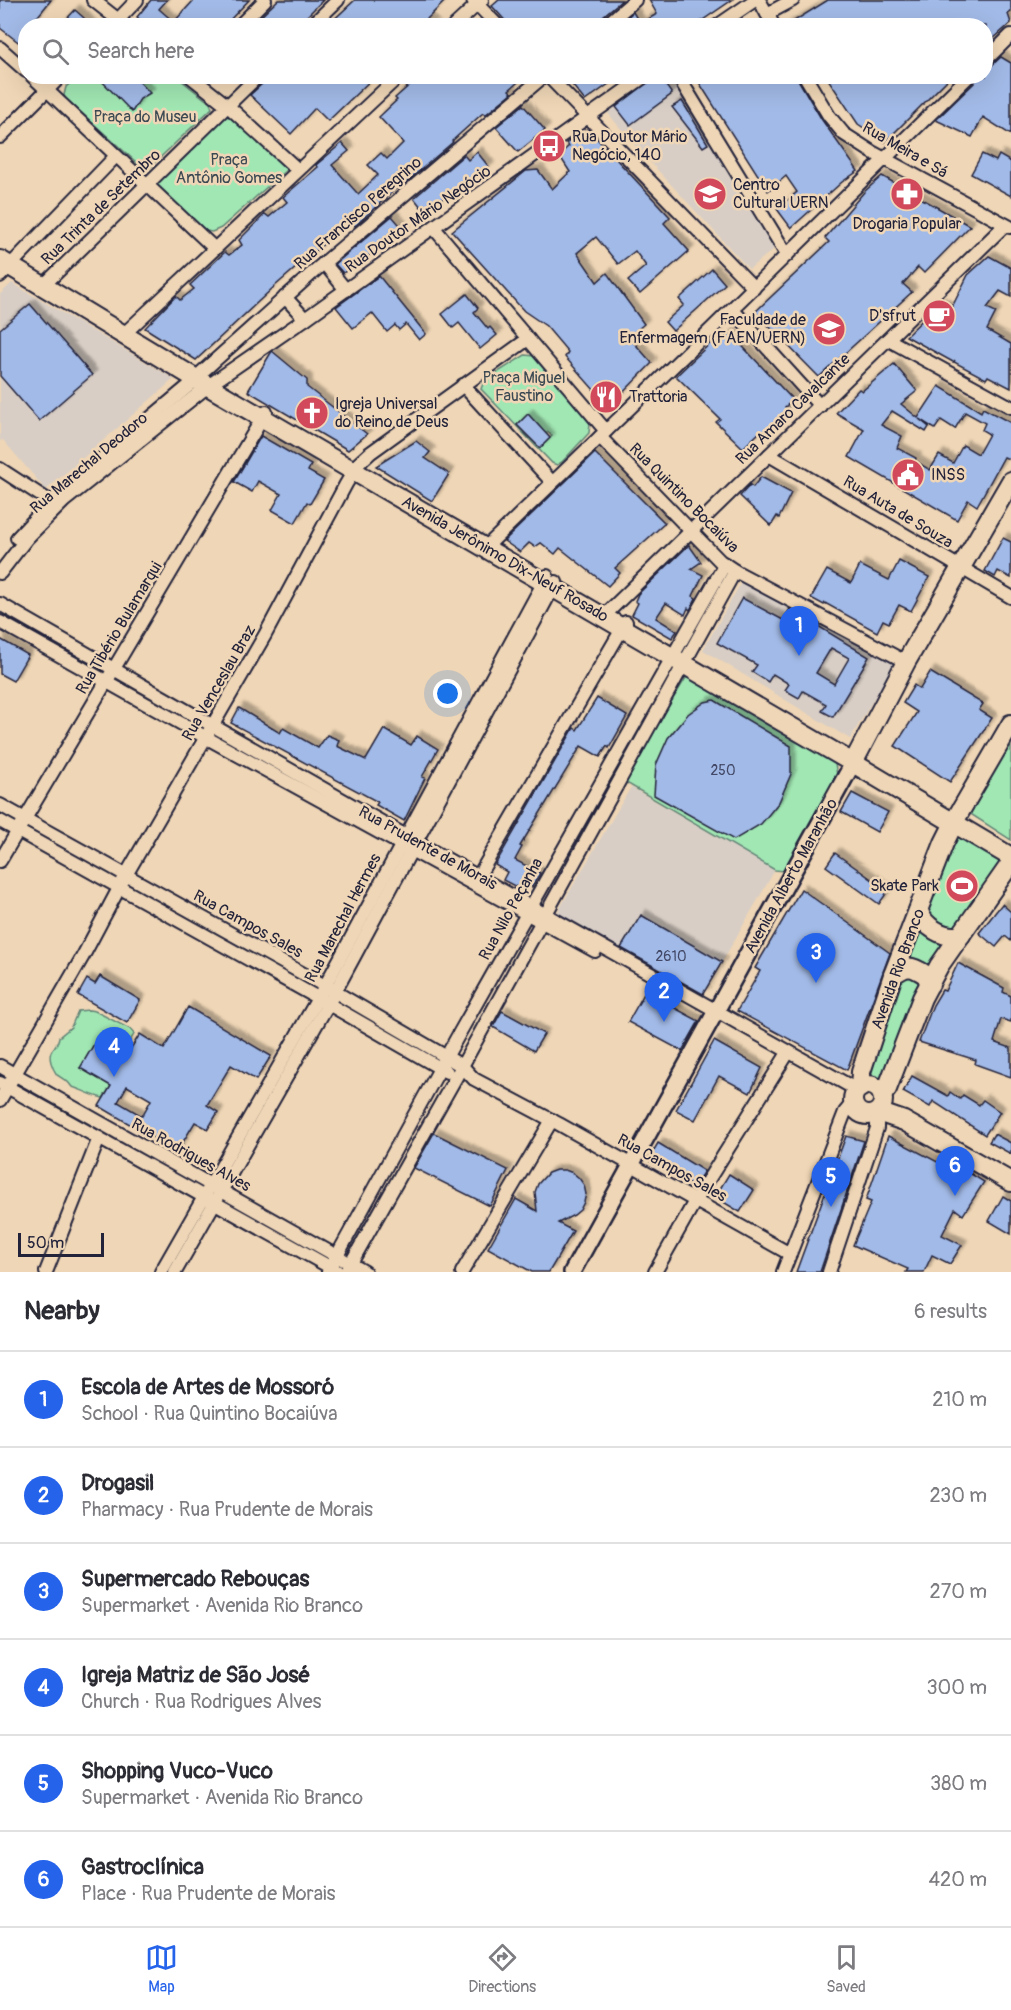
<!DOCTYPE html>
<html lang="en">
<head>
<meta charset="utf-8">
<style>
  :root { --surface:#fff; --page:#f7f7f7; --text:#2b2b33; --muted:#7c7c81; --line:#e1e1e2; --accent:#2563eb }
  body { margin:0; font-family:Pangolin,sans-serif; background:var(--page); color:var(--text) }
  .scale { position:absolute; left:18px; bottom:15px; width:86px; box-sizing:border-box; padding-left:6px; border:3px solid #22223b; border-top:0; font-size:16px; line-height:21px; white-space:nowrap; color:#22223b; -webkit-text-stroke:4px #efd6b6; paint-order:stroke }
  .you { position:absolute; left:448px; top:694px; width:21px; height:21px; margin:-15px; border:4px solid #fff; border-radius:50%; background:#1a73e8; box-shadow:0 0 0 9px #1a73e833 }
  .badge { display:grid; place-items:center; width:39px; height:39px; border-radius:50%; background:var(--accent); color:#fff; font-size:20px; font-weight:700 }
  .pin { position:absolute; translate:-50% -50px; filter:drop-shadow(0 2px 3px #0008) }
  .pin::after { content:''; position:absolute; top:32px; width:21px; height:18px; background:inherit; clip-path:polygon(0 0,100% 0,50% 100%) }
  .list { margin:0; padding:0; list-style:none }
  h2 { display:flex; justify-content:space-between; align-items:center; height:78px; margin:0; padding:0 24px; font-size:26px }
  h2 small { font-size:20px; font-weight:400; color:var(--muted) }
  .list li { display:grid; grid-template-columns:39px 1fr auto; gap:18px; align-items:center; box-sizing:border-box; height:96px; padding:0 24px; border-top:2px solid var(--line) }
  .list b { display:block; font-size:22px; white-space:nowrap }
  .list p { margin:0; font-size:20px; white-space:nowrap; color:var(--muted) }
  .list em { font-size:20px; font-style:normal; color:var(--muted) }
  .icon { flex:none; width:33px; height:33px; fill:none; stroke:currentColor; stroke-width:2; stroke-linecap:round; stroke-linejoin:round }
  .map { position:relative; flex:none; width:1011px; height:1272px; overflow:hidden }
  .search { position:absolute; background:var(--surface); box-shadow:0 6px 24px #0002; left:18px; right:18px; top:18px; height:66px; display:flex; align-items:center; gap:15px; box-sizing:border-box; padding:0 21px; border-radius:24px; color:var(--muted); font-size:22px }
  .sheet { height:654px; background:var(--surface) }
  nav { display:flex; justify-content:space-around; align-items:center; box-sizing:border-box; height:84px; border-top:2px solid var(--line); background:var(--surface); font-size:16px; color:var(--muted) }
  nav a { display:grid; justify-items:center; gap:3px }
  nav .on { color:var(--accent) }
  .map>svg:first-child { display:block }
  .built { fill:#d8cec5 }
  .green { fill:#a1e7b3; stroke:#628477; stroke-width:1.5; fill-rule:evenodd }
  .building { fill:#a2bae7; stroke:#22223b; stroke-width:1.5; fill-rule:evenodd; filter:url(#shadow) }
  .lines { fill:none; stroke-linecap:round; stroke-linejoin:round }
  .minor-casing { stroke:#22223b; stroke-width:16 }
  .tertiary-casing { stroke:#22223b; stroke-width:20 }
  .secondary-casing { stroke:#22223b; stroke-width:22 }
  .minor { stroke:#efd6b6; stroke-width:12 }
  .tertiary { stroke:#efd6b6; stroke-width:15 }
  .secondary { stroke:#efd6b6; stroke-width:18 }
  .labels { text-anchor:middle; dominant-baseline:central; stroke-width:5; stroke-linejoin:round; paint-order:stroke }
  .number-label { font-size:14px; fill:#424866 }
  .park-label { font-size:16px; fill:#3b4953; stroke:#efd6b6 }
  .poi-label { font-size:16px; fill:#22223b; stroke:#efd6b6; text-anchor:start }
  .street-label { font-size:16px; fill:#22223b; stroke:#efd6b6 }
</style>
</head>
<body>
<div class="map">
<svg width="1011" height="1272" viewBox="0 0 1011 1272">
  <defs>
    <filter id="shadow"><feDropShadow dx="5" dy="-5" stdDeviation="1.5" flood-color="#0004"/></filter>
  </defs>
  <rect width="100%" height="100%" fill="#efd6b6"/>
  <filter id="ink" filterUnits="userSpaceOnUse"><feTurbulence type="fractalNoise" baseFrequency=".0167" numOctaves="2"/><feDisplacementMap in="SourceGraphic" scale="12" xChannelSelector="R" yChannelSelector="G"/><feConvolveMatrix kernelMatrix="1 2 1 2 8 2 1 2 1" color-interpolation-filters="sRGB"/></filter>
  <g filter="url(#ink)">
    <g class="built">
      <path d="M656,77H671L774,249L749,269L629,139L608,113Z"/>
      <path d="M12,283L174,379L46,490L3,440L0,441V294Z"/>
      <path d="M743,579L896,662L850,739L703,650Z"/>
      <path d="M631,787L775,870L722,962L641,915L620,950L557,913Z"/>
    </g>
    <g class="green">
      <path d="M77,77H177L210,103L212,108L146,171L65,98L64,95L66,87Z"/>
      <path d="M226,116L232,118L286,166V170L221,228L212,232L206,231L158,187L157,184Z"/>
      <path d="M525,355L535,356L590,423L589,433L562,462L557,465L552,463L481,389L484,381ZM528,414L546,434L548,432L552,436L540,448L517,425Z"/>
      <path d="M687,676L831,760L835,764L837,775L784,871L775,870L623,781Z"/>
      <path d="M1011,738V840L969,813Z"/>
      <path d="M954,832L1004,858L954,932L925,913Z"/>
      <path d="M920,927L948,941L931,968L908,957Z"/>
      <path d="M900,973L922,977L880,1085L867,1080Z"/>
      <path d="M89,1010L95,1011L130,1029L134,1034L120,1059L80,1068L111,1086L103,1098C92,1096 83,1090 72,1087L68,1082L57,1075C53,1069 47,1057 52,1050C56,1045 58,1044 59,1037L71,1027L78,1011Z"/>
    </g>
    <g class="building">
      <path d="M0,0H51L30,26H26V48L0,28Z"/>
      <path d="M151,0H167L159,9L174,22L194,0H249L224,26H147L137,17Z"/>
      <path d="M278,0H323L297,26H251Z"/>
      <path d="M355,0H446L427,19L434,26H327Z"/>
      <path d="M499,0H622L591,26H510L492,6Z"/>
      <path d="M649,0H732L694,26H618L633,12L640,24L657,14Z"/>
      <path d="M828,0H1011V12L1008,14L1011,23L986,45V26H786Z"/>
      <path d="M75,10L83,17L91,26H60Z"/>
      <path d="M1001,57L1011,63V135L983,117L972,137L936,120L975,82L977,76H986V68L991,66Z"/>
      <path d="M97,76H134L150,93L140,99L132,112Z"/>
      <path d="M266,76H375L328,121L315,108L291,134L250,95L264,82Z"/>
      <path d="M420,76H525L509,90L512,93L485,115L483,113L452,141L453,142L403,185L402,183L355,226L350,221L275,286L196,360L145,328L176,296L180,300L194,289L190,285L225,252L229,255L242,245L239,240L265,214L269,217L287,202L283,197L318,167L316,165L342,143L349,151L332,165L358,194L378,175L368,165L381,153L387,159L403,143L379,117L397,100L395,98Z"/>
      <path d="M565,76H620L585,101Z"/>
      <path d="M656,76H659L672,94L630,125L616,107Z"/>
      <path d="M695,76H796L822,120L858,171L842,182L791,228L777,209L797,192L786,176L768,191Z"/>
      <path d="M826,76H951L885,142L858,124Z"/>
      <path d="M682,101L708,144L703,147L672,107Z"/>
      <path d="M523,105L545,130L518,152L496,127Z"/>
      <path d="M588,129L670,217L664,223L689,251L640,294L628,281L646,266L635,251L618,264L596,237L577,253L597,282L607,273L644,324L629,337L652,363L609,407L565,357L568,352L546,326L524,311L452,231L526,171L538,170L552,189L570,172L559,155L569,146L566,143L574,137L577,140Z"/>
      <path d="M477,152L489,167L453,198L449,194L425,212L414,198L464,155L468,160Z"/>
      <path d="M982,154L996,161L999,155L1011,162V196L971,174Z"/>
      <path d="M882,176L970,226L924,273L918,267L903,284L912,292L819,377L755,312L829,242L825,238L864,192Z"/>
      <path d="M392,216L405,231L343,273L335,264Z"/>
      <path d="M989,256L1011,268V297L1000,291L987,308L996,312L987,330L1011,344V388L988,376L986,379L954,362L955,360L953,362L906,336L940,303L951,309L968,275Z"/>
      <path d="M712,269L725,284L673,331L665,322L684,305L679,299Z"/>
      <path d="M379,276L426,334L419,340L406,324L399,330L395,325L387,332L372,313L353,328L336,307Z"/>
      <path d="M467,294L478,308L474,312L488,329L490,327L497,335L480,349L459,323L453,328L442,314Z"/>
      <path d="M30,304L92,375L39,421L0,376V329Z"/>
      <path d="M730,333L793,400L785,407L788,409L764,434L761,431L743,448L716,422L720,419L676,376L718,336L722,340Z"/>
      <path d="M272,351L307,380V387L367,434L348,450L248,391Z"/>
      <path d="M894,364L917,391L901,404L918,418L939,386L981,412L983,408L1011,423V460L1004,457L977,506L968,500L957,520L849,457L864,429L836,413L859,389L862,391ZM892,411L926,432L929,427L919,419L935,429L941,420L955,429L965,412L985,423L982,430L989,434L978,454L963,445L953,463L939,455L930,470L915,461L916,458L897,448L902,436L881,425Z"/>
      <path d="M528,414L550,438L540,448L517,425Z"/>
      <path d="M261,436L311,465L308,471L324,480L310,504L307,502L295,523L272,510L281,494L258,481L252,492L234,482Z"/>
      <path d="M416,441L430,452L425,458L449,474L432,501L376,466Z"/>
      <path d="M595,453L665,523L615,568L620,573L608,586L560,548L555,554L541,543L535,547L529,543L520,552L504,541Z"/>
      <path d="M761,477L791,493L779,518L777,516L771,526L740,496L750,485L753,487Z"/>
      <path d="M1003,538L1011,542V578L998,571L995,577L985,571Z"/>
      <path d="M689,545L701,562L691,569L703,575L693,596L696,598L690,610L688,608L685,615L666,603L656,618L677,631L672,638L632,615L638,603L635,601L638,594Z"/>
      <path d="M899,561L929,577L911,611L899,605L889,623L883,620L877,632L825,603L824,605L811,598L827,570L851,583L860,565L889,580Z"/>
      <path d="M742,598L783,620L790,609L869,657L833,717L822,711L826,704L803,691L799,698L785,690L789,684L773,674L768,682L752,672L757,665L717,643ZM831,648L849,658L834,684L816,673Z"/>
      <path d="M0,639L28,655L13,681L0,674Z"/>
      <path d="M930,672L983,704L979,710L992,718L950,782L895,746L917,712L903,703L914,685L920,689Z"/>
      <path d="M597,698L627,716L609,748L607,746L600,757L581,746L520,846L522,847L515,860L540,873L532,887L527,885L524,891L503,880L507,872L495,865L574,728L577,730Z"/>
      <path d="M714,700L791,746V774L779,802L761,824L734,840L654,795L656,765L668,738L688,714L705,702Z"/>
      <path d="M239,708L280,733L283,728L318,748L327,735L339,740L337,746L366,760L384,729L411,745L417,736L438,749L422,777L425,778L404,821L376,805L378,802L231,723Z"/>
      <path d="M852,793L888,812L877,832L841,812Z"/>
      <path d="M835,853L888,891L879,904L826,866Z"/>
      <path d="M801,889L890,953L847,1070L737,1011L760,971L755,968Z"/>
      <path d="M1002,904L1011,912V941L1005,936L996,947L979,933Z"/>
      <path d="M641,915L722,962L703,994L621,948Z"/>
      <path d="M958,963L1004,988L1003,992L1011,996V1022L1001,1019L994,1042L1011,1048V1077L975,1064L976,1060L919,1042L933,1005L942,990L945,991Z"/>
      <path d="M100,976L140,1000L127,1023L78,995L87,979L95,984Z"/>
      <path d="M645,992L699,1021L682,1051L628,1022Z"/>
      <path d="M188,1007L271,1056L256,1080L231,1065L207,1105L218,1112L208,1129L195,1122L177,1152L99,1106L111,1086L80,1068L94,1044L123,1061L140,1034L164,1049ZM127,1086L151,1100L142,1116L118,1102Z"/>
      <path d="M502,1011L544,1034L534,1051L493,1027Z"/>
      <path d="M714,1041L762,1068L750,1093L719,1076L695,1120L676,1110Z"/>
      <path d="M912,1076L948,1096L950,1092L960,1099L963,1095L979,1105L983,1100L1000,1112L985,1135L933,1101L930,1107L903,1092Z"/>
      <path d="M434,1133L508,1170L490,1206L414,1168Z"/>
      <path d="M994,1134L1011,1143V1154L989,1142Z"/>
      <path d="M846,1136L864,1141L820,1272H796Z"/>
      <path d="M888,1136L945,1166L947,1159L984,1182L963,1215L955,1209L942,1235L962,1245L950,1264L932,1255L924,1272H906L908,1269L853,1245L871,1202L866,1200Z"/>
      <path d="M658,1143L704,1171L694,1187L648,1160Z"/>
      <path d="M556,1170H565L573,1173L579,1178L584,1185L586,1194L584,1202L580,1210L574,1215L558,1223L573,1231L549,1272H532L488,1248L516,1199L537,1211L535,1192L538,1184L548,1173Z"/>
      <path d="M729,1174L754,1190L740,1212L715,1197Z"/>
      <path d="M1003,1196L1011,1201V1234L989,1221Z"/>
    </g>
    <g class="lines">
      <defs>
        <g id="minor">
          <path d="M93,0L126,26"/>
          <path d="M473,0L498,26"/>
          <path d="M759,0L774,26"/>
          <path d="M767,14L793,0"/>
          <path d="M112,26L137,0"/>
          <path d="M239,26L265,0"/>
          <path d="M311,26L338,0"/>
          <path d="M454,26L482,0"/>
          <path d="M605,26L635,0"/>
          <path d="M717,26L755,0"/>
          <path d="M0,48L26,71"/>
          <path d="M986,60L1011,35"/>
          <path d="M32,76L214,248"/>
          <path d="M190,76L228,106L298,170"/>
          <path d="M548,76L754,288"/>
          <path d="M678,76L787,255"/>
          <path d="M805,76L829,116L844,134L872,152L1010,227"/>
          <path d="M0,137L61,76"/>
          <path d="M434,228L606,431"/>
          <path d="M324,263L346,290"/>
          <path d="M0,276L116,156"/>
          <path d="M43,286L258,76"/>
          <path d="M285,297L305,319"/>
          <path d="M732,309L820,406"/>
          <path d="M124,334L399,76"/>
          <path d="M889,340L1011,407"/>
          <path d="M463,385L552,482"/>
          <path d="M600,437L720,561L735,571L906,662"/>
          <path d="M769,455L1011,597"/>
          <path d="M0,469L57,506"/>
          <path d="M17,538L51,502L81,476L197,379L202,372L318,268L544,76"/>
          <path d="M485,548L693,347L969,76"/>
          <path d="M0,573L27,538L64,501L208,386L305,319L645,76"/>
          <path d="M0,604L413,840L857,1090"/>
          <path d="M605,617L609,611L1005,225"/>
          <path d="M0,622L207,738L595,951"/>
          <path d="M0,805L325,986L462,1066L474,1079L559,1124L790,1254"/>
          <path d="M0,821L318,998L447,1072"/>
          <path d="M0,861L266,412"/>
          <path d="M475,882L626,622"/>
          <path d="M0,1066L365,1272"/>
          <path d="M0,1083L337,1271"/>
          <path d="M0,1100L83,956L126,875L265,635L346,484L358,464L370,453L528,339"/>
          <path d="M46,1272L99,1138"/>
          <path d="M161,1272L325,986L547,576"/>
          <path d="M175,1272L335,992L556,582"/>
          <path d="M328,1272L460,1032L725,564"/>
          <path d="M346,1272L456,1077L735,571"/>
          <path d="M462,1272L552,1120"/>
          <path d="M655,1272L695,1201L786,1056"/>
          <path d="M783,1272L845,1112L854,1101"/>
          <path d="M829,1272L877,1128V1113"/>
        </g>
        <path id="tertiary" d="M572,1272L853,763"/>
        <g id="secondary">
          <path d="M0,260L208,386L853,763L1011,857"/>
          <path d="M853,763L906,662L1011,481"/>
          <path d="M919,911C923,926 945,940 961,935"/>
          <path d="M893,975C907,965 911,965 926,975L930,984"/>
          <circle cx="868" cy="1100" r="15"/>
          <path d="M860,1088L861,1072L893,975L944,843L958,815L1011,724"/>
          <path d="M882,1095L887,1089L922,998L939,966L1011,863"/>
          <path d="M878,1112L904,1121L1011,1182"/>
        </g>
      </defs>
      <use href="#minor" class="minor-casing"/>
      <use href="#tertiary" class="tertiary-casing"/>
      <use href="#secondary" class="secondary-casing"/>
      <use href="#minor" class="minor"/>
      <use href="#tertiary" class="tertiary"/>
      <use href="#secondary" class="secondary"/>
    </g>
  </g>
  <defs>
    <symbol id="bus-disc" viewBox="-11 -11 22 22"><circle r="9.5" fill="#d1495b" stroke="#efd6b6"/><path d="M-5-6H5V4H4V6H2V4H-2V6H-4V4H-5ZM-3.5-4V0h7V-4ZM-3.5 1.2v1.5H-2V1.2ZM2 1.2v1.5H3.5V1.2Z" fill="#fff"/></symbol>
    <symbol id="university-disc" viewBox="-11 -11 22 22"><circle r="9.5" fill="#d1495b" stroke="#efd6b6"/><path d="M0-5L7-2L0 1L-7-2ZM-4 1L0 2.5L4 1V4Q0 6-4 4Z" fill="#fff"/></symbol>
    <symbol id="pharmacy-disc" viewBox="-11 -11 22 22"><circle r="9.5" fill="#d1495b" stroke="#efd6b6"/><path d="M-2-6h4v4h4v4h-4v4h-4v-4h-4v-4h4Z" fill="#fff"/></symbol>
    <symbol id="cafe-disc" viewBox="-11 -11 22 22"><circle r="9.5" fill="#d1495b" stroke="#efd6b6"/><path d="M-5.5-4.5H6V0H3Q3 3.5 0 3.5H-2.5Q-5.5 3.5-5.5 0ZM3-3.2v2h1.7v-2ZM-6 4.5H4V6H-6Z" fill="#fff"/></symbol>
    <symbol id="restaurant-disc" viewBox="-11 -11 22 22"><circle r="9.5" fill="#d1495b" stroke="#efd6b6"/><path d="M-5-6h1v4h1v-4h1v4h1v-4h1v5L-1.5 .5V6h-2V.5L-5-1ZM5-6V6H3V1.5H1.5Q1.5-4 5-6Z" fill="#fff"/></symbol>
    <symbol id="church-disc" viewBox="-11 -11 22 22"><circle r="9.5" fill="#d1495b" stroke="#efd6b6"/><path d="M-1.2-6h2.4v3.5h3.3v2.4h-3.3V6h-2.4V-.1h-3.3v-2.4h3.3Z" fill="#fff"/></symbol>
    <symbol id="civic-disc" viewBox="-11 -11 22 22"><circle r="9.5" fill="#d1495b" stroke="#efd6b6"/><path d="M-.6-6.5H3V-4.5H.6V-3L4-1V1h2V6H-6V1h2V-1L-.6-3ZM-1.2 2.5V6h2.4V2.5Z" fill="#fff"/></symbol>
    <symbol id="stadium-disc" viewBox="-11 -11 22 22"><circle r="9.5" fill="#d1495b" stroke="#efd6b6"/><path d="M0-5a6.5 5 0 1 0 0 10a6.5 5 0 1 0 0-10ZM-3.5-1.8h7v3.6h-7Z" fill="#fff"/></symbol>
  </defs>
  <g fill-rule="evenodd">
    <use href="#bus-disc" x="530" y="127" width="38" height="38"/>
    <use href="#university-disc" x="691" y="175" width="38" height="38"/>
    <use href="#pharmacy-disc" x="888" y="175" width="38" height="38"/>
    <use href="#cafe-disc" x="920" y="297" width="38" height="38"/>
    <use href="#university-disc" x="810" y="310" width="38" height="38"/>
    <use href="#restaurant-disc" x="587" y="378" width="38" height="38"/>
    <use href="#church-disc" x="293" y="394" width="38" height="38"/>
    <use href="#civic-disc" x="889" y="456" width="38" height="38"/>
    <use href="#stadium-disc" x="943" y="867" width="38" height="38"/>
  </g>
  <g class="labels">
    <g class="number-label">
      <text x="723" y="770">250</text>
      <text x="671" y="956">2610</text>
    </g>
    <g class="park-label">
      <text x="145" y="117">Praça do Museu</text>
      <text x="229" y="160">Praça<tspan x="229" dy="18">Antônio Gomes</tspan></text>
      <text x="524" y="378">Praça Miguel<tspan x="524" dy="18">Faustino</tspan></text>
    </g>
    <g class="poi-label">
      <text x="572" y="137">Rua Doutor Mário<tspan x="572" dy="18">Negócio, 140</tspan></text>
      <text x="733" y="185">Centro<tspan x="733" dy="18">Cultural UERN</tspan></text>
      <text x="907" y="224" text-anchor="middle">Drogaria Popular</text>
      <text x="916" y="316" text-anchor="end">D'sfrut</text>
      <text x="806" y="320" text-anchor="end">Faculdade de<tspan x="806" dy="18">Enfermagem (FAEN/UERN)</tspan></text>
      <text x="629" y="397">Trattoria</text>
      <text x="335" y="404">Igreja Universal<tspan x="335" dy="18">do Reino de Deus</tspan></text>
      <text x="931" y="475">INSS</text>
      <text x="939" y="886" text-anchor="end">Skate Park</text>
    </g>
    <g class="street-label">
      <text transform="translate(905 150) rotate(30)">Rua Meira e Sá</text>
      <text transform="translate(101 207) rotate(-44)">Rua Trinta de Setembro</text>
      <text transform="translate(358 213) rotate(-41)">Rua Francisco Peregrino</text>
      <text transform="translate(418 219) rotate(-35)">Rua Doutor Mário Negócio</text>
      <text transform="translate(793 409) rotate(-44)">Rua Amaro Cavalcante</text>
      <text transform="translate(89 463) rotate(-40)">Rua Marechal Deodoro</text>
      <text transform="translate(684 498) rotate(45)">Rua Quintino Bocaiúva</text>
      <text transform="translate(898 512) rotate(31)">Rua Auta de Souza</text>
      <text transform="translate(505 559) rotate(30)">Avenida Jerônimo Dix-Neuf Rosado</text>
      <text transform="translate(119 628) rotate(-59)">Rua Tibério Bulamarqui</text>
      <text transform="translate(219 683) rotate(-60)">Rua Venceslau Braz</text>
      <text transform="translate(428 848) rotate(29)">Rua Prudente de Morais</text>
      <text transform="translate(791 876) rotate(-61)">Avenida Alberto Maranhão</text>
      <text transform="translate(511 909) rotate(-61)">Rua Nilo Peçanha</text>
      <text transform="translate(343 918) rotate(-62)">Rua Marechal Hermes</text>
      <text transform="translate(248 924) rotate(29)">Rua Campos Sales</text>
      <text transform="translate(898 969) rotate(-70)">Avenida Rio Branco</text>
      <text transform="translate(191 1155) rotate(29)">Rua Rodrigues Alves</text>
      <text transform="translate(672 1168) rotate(29)">Rua Campos Sales</text>
    </g>
  </g>
</svg>
<div class="scale">50 m</div>
<div class="you"></div>
<div class="pin badge" style="left:799px;top:656px">1</div>
<div class="pin badge" style="left:664px;top:1022px">2</div>
<div class="pin badge" style="left:816px;top:983px">3</div>
<div class="pin badge" style="left:114px;top:1077px">4</div>
<div class="pin badge" style="left:831px;top:1207px">5</div>
<div class="pin badge" style="left:955px;top:1196px">6</div>
<div class="search"><svg class="icon" aria-label="search" viewBox="0 0 24 24"><circle cx="10" cy="10" r="6"/><path d="M15 15l6 6"/></svg>Search here</div>
</div>
<section class="sheet">
<h2>Nearby<small>6 results</small></h2>
<ul class="list">
<li><span class="badge">1</span><div><b>Escola de Artes de Mossoró</b><p>School · Rua Quintino Bocaiúva</p></div><em>210 m</em></li>
<li><span class="badge">2</span><div><b>Drogasil</b><p>Pharmacy · Rua Prudente de Morais</p></div><em>230 m</em></li>
<li><span class="badge">3</span><div><b>Supermercado Rebouças</b><p>Supermarket · Avenida Rio Branco</p></div><em>270 m</em></li>
<li><span class="badge">4</span><div><b>Igreja Matriz de São José</b><p>Church · Rua Rodrigues Alves</p></div><em>300 m</em></li>
<li><span class="badge">5</span><div><b>Shopping Vuco-Vuco</b><p>Supermarket · Avenida Rio Branco</p></div><em>380 m</em></li>
<li><span class="badge">6</span><div><b>Gastroclínica</b><p>Place · Rua Prudente de Morais</p></div><em>420 m</em></li>
</ul>
</section>
<nav>
<a class="on"><svg class="icon" aria-label="map" viewBox="0 0 24 24"><path d="M3 6l6-2 6 2 6-2v14l-6 2-6-2-6 2zM9 4v14M15 6v14"/></svg>Map</a>
<a><svg class="icon" aria-label="directions" viewBox="0 0 24 24"><path d="M12 3l9 9-9 9-9-9zM9 14v-3h6M13 9l2 2-2 2"/></svg>Directions</a>
<a><svg class="icon" aria-label="saved" viewBox="0 0 24 24"><path d="M7 4h10v16l-5-4-5 4z"/></svg>Saved</a>
</nav>
</body>
</html>
